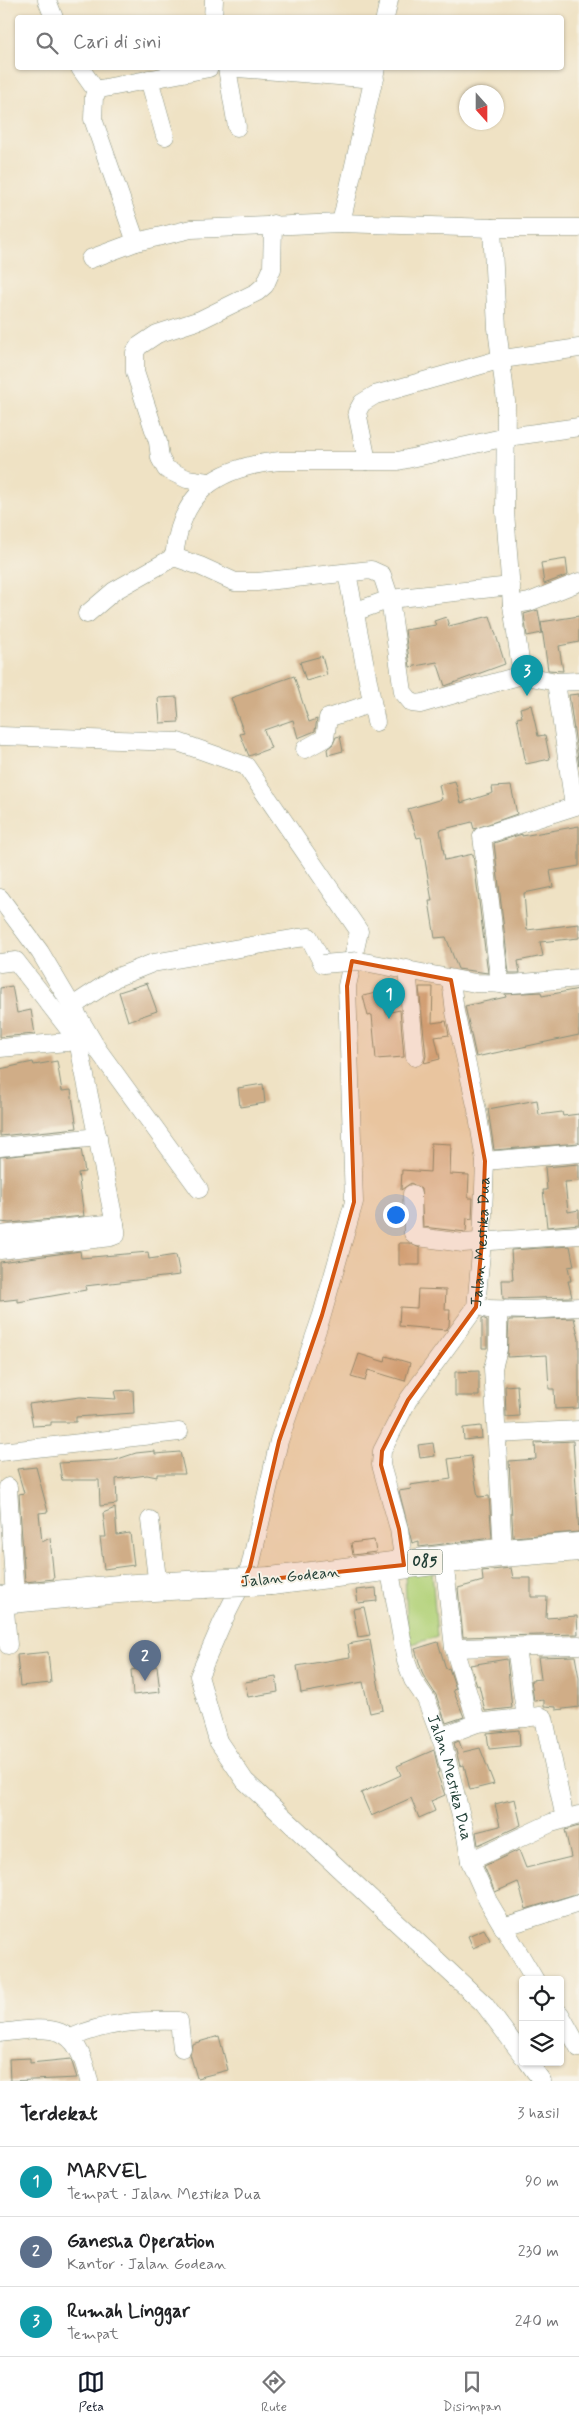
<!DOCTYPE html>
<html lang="id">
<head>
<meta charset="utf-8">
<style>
  :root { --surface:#fff; --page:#f6f6f6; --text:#202124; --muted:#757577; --line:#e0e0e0; --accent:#111827 }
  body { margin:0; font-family:Mynerve,sans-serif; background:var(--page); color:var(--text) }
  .controls { position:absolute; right:15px; bottom:15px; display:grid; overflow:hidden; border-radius:5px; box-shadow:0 1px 4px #0004 }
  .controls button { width:45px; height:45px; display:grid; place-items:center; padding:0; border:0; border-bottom:1px solid var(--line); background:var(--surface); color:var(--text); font:25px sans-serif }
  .compass { position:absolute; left:459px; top:85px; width:45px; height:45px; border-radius:50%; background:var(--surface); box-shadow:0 1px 4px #0004; rotate:159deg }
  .you { position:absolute; left:395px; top:1214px; width:18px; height:18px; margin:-12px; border:4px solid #fff; border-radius:50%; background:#1a73e8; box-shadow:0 0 0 8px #1a73e833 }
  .badge { display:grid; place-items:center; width:32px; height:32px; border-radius:50%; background:var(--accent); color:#fff; font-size:16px; font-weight:700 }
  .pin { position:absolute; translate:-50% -41px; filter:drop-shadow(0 1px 2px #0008) }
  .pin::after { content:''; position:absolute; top:26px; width:18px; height:15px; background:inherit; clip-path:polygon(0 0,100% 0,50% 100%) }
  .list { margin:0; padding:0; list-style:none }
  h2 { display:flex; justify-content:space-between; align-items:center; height:65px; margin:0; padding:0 20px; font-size:21px }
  h2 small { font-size:16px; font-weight:400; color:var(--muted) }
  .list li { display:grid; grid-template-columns:32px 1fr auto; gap:15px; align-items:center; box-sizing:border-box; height:70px; padding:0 20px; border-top:1px solid var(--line) }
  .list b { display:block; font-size:19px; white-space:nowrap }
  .list p { margin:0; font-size:16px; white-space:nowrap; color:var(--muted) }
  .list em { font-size:16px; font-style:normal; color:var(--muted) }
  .icon { flex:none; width:28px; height:28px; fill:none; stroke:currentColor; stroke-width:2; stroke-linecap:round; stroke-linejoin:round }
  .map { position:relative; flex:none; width:579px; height:2081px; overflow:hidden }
  .search { position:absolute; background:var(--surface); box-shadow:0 1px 4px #0004; left:15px; right:15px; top:15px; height:55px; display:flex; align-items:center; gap:12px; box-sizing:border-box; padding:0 18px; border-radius:5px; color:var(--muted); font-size:19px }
  .sheet { height:275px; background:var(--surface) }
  nav { display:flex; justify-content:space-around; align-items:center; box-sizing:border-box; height:70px; border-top:1px solid var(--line); background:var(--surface); font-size:14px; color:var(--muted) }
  nav a { display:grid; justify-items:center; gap:2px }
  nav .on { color:var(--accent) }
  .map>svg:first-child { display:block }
  .green { fill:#b2d279; stroke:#688856 }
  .building { fill:#d0ad87 }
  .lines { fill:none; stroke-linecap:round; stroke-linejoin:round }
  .street-casing { stroke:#87907c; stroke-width:19 }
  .primary-casing { stroke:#87907c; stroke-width:29 }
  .street { stroke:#fff; stroke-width:18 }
  .primary { stroke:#fff; stroke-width:28 }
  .street-bridge-casing { stroke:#87907c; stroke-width:19; stroke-linecap:butt }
  .primary-bridge-casing { stroke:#87907c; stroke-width:29; stroke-linecap:butt }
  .street-bridge { stroke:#fff; stroke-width:18 }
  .primary-bridge { stroke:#fff; stroke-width:28 }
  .marked { fill:#d45610; fill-opacity:0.2; stroke:#d45610; stroke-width:4; stroke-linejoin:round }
  .labels { text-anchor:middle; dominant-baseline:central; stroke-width:4; stroke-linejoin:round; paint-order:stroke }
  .shield { fill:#f7f3e8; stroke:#60746a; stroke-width:1 }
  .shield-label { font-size:15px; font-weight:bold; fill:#1f3d34 }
  .street-label { font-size:16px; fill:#1f3d34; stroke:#f7f3e8 }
</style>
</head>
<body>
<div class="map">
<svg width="579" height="2081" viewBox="0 0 579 2081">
  <rect width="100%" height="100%" fill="#f7f3e8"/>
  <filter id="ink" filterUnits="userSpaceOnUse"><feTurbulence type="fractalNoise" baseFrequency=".02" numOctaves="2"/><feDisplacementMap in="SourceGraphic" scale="10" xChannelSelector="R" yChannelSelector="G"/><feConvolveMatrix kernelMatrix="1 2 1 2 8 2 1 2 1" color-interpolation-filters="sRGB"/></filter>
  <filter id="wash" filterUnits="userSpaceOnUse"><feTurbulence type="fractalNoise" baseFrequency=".0096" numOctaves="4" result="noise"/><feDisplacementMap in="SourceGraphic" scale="20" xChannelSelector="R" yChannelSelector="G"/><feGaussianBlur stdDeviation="1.12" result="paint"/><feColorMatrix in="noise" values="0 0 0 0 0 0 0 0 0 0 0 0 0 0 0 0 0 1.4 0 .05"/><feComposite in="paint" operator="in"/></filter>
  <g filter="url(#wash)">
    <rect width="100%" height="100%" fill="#efe2c4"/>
    <path class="green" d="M432,1571L437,1637L408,1645L405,1574Z"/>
    <g id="blocks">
      <g class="building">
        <path d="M566,559L568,575L544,584L541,563Z"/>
        <path d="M538,610L542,633L527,636L524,614Z"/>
        <path d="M490,616L505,664L445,686L437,662L410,667L405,630L436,625L434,621L446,617L449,626Z"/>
        <path d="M579,616V642L559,646L563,671L548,670L541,622Z"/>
        <path d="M322,656L327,675L306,681L300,662Z"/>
        <path d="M294,676L309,722L317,719L315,731L298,738L293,720L264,730L271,748L249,756L240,734L244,733L231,698Z"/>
        <path d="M579,694V766L569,695Z"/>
        <path d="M177,697L179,722L160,723L158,698Z"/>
        <path d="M531,705L538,736L545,735L550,759L526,764L517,718L522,717L520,708Z"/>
        <path d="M340,736L343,751L328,755L327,749L333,744L336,737Z"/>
        <path d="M455,781L461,803L493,793L492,787L511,786L517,814L474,829L472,822L440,830L445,860L473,854L488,973L458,969L446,937L435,938L429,901H432L421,837L417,838L408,809L442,799L439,785Z"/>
        <path d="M579,826V866L550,871L553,887L524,893L527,930L579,924V938L540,942L543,956L518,961L520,973H509L494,843L522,834V836Z"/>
        <path d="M147,983L157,1011L128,1021L119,992Z"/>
        <path d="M12,986L17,1013L31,1010L35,1034L0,1037V988Z"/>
        <path d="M419,987H433L432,1023L446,1021L449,1035L435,1037L440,1059L424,1063L426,1056Z"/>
        <path d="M579,989V1035L476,1057L465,1006L506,997L505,994L541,992L542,996Z"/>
        <path d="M380,992L386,1013L400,1010L404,1057L376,1059L372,1015L368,1016L363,996Z"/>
        <path d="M57,1061L62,1091L71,1090L77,1128L0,1136V1069L33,1062L34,1065Z"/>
        <path d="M263,1084L265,1103L240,1107L238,1088Z"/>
        <path d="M537,1100L539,1115L562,1112L563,1116L579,1114V1143L494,1150L488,1109Z"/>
        <path d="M431,1143L451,1144L450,1174L469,1175L468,1198H473L472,1219L467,1218L466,1232L423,1227L421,1189L411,1183L401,1190L402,1170L430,1172Z"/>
        <path d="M81,1149L85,1172L78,1173L84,1216L10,1223L0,1222V1157Z"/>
        <path d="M579,1164V1181L565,1182L568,1212L579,1210V1224L547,1227L543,1190H547L545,1167Z"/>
        <path d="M399,1243H409L420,1248V1265H399Z"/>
        <path d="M570,1246L574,1266L568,1267L571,1281H568L572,1297L503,1299L502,1280H513L511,1250Z"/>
        <path d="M80,1251L81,1258L148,1252L149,1259L176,1255L180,1275L85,1286L86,1290L18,1302V1299L0,1301V1262Z"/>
        <path d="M418,1289L446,1290L445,1310H450L449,1326L446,1330L399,1326L400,1307L417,1308Z"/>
        <path d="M482,1318L487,1320V1348H482Z"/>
        <path d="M574,1318L579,1339V1408L555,1409L554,1389H549L547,1355L507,1357L509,1320Z"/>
        <path d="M359,1354L385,1362L386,1356L410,1363L405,1381L368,1370L365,1381L351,1377Z"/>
        <path d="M479,1371V1396H455V1372Z"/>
        <path d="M517,1385L519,1416L506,1417L505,1386Z"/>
        <path d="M133,1390L134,1413L76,1417V1422H51V1425L33,1426L29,1404L80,1397L116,1399L114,1391Z"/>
        <path d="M481,1426L482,1438L464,1440L463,1428Z"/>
        <path d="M573,1441L579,1532L513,1537L509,1461L536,1459L535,1443Z"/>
        <path d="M433,1443L435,1456L420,1458L418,1445Z"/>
        <path d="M155,1451V1454L180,1452L185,1474H157V1477L147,1475L116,1479L117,1504L100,1506L99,1480H62L59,1463L115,1460L136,1453Z"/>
        <path d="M471,1456L478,1497L489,1496L492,1538L419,1547V1541L412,1543L399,1491L411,1489L410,1485L451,1479L448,1459Z"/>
        <path d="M36,1467L48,1512L39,1513L42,1542L50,1538L54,1579L25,1582L19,1494L24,1493L17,1469Z"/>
        <path d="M115,1508L117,1535L130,1533L134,1565L104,1569L100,1537H106L103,1513Z"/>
        <path d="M374,1540L376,1552L353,1555L351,1543Z"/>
        <path d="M511,1568L513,1578H531V1597H547L546,1618L577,1616L578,1634L463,1637L458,1588L483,1581L482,1571Z"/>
        <path d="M376,1588L377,1601L358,1603L356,1590Z"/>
        <path d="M364,1607L370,1635L358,1637L353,1609Z"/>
        <path d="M370,1640L383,1710L370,1713L363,1682L301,1693L297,1666L350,1657L348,1644Z"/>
        <path d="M438,1642L446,1669L449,1668L456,1689L453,1690L464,1717L446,1723L436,1695L423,1675L415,1649Z"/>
        <path d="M48,1652L51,1683L20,1686L17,1655Z"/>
        <path d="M575,1656L579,1678V1707L556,1710V1707L544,1706V1700L534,1701L531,1680L541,1679L538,1657Z"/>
        <path d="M507,1659L512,1708L485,1711L479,1685L477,1686L470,1665Z"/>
        <path d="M157,1666L160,1692L133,1695L131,1670Z"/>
        <path d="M276,1677L278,1692L248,1697L245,1682Z"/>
        <path d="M519,1730L520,1746L489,1749L487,1733Z"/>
        <path d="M459,1741L463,1752L480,1748L494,1784L470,1790L464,1765L460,1766L454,1743Z"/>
        <path d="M434,1750L439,1772L437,1773L445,1795L431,1801L435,1811L419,1818L411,1798L371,1816L361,1793L401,1775L397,1766Z"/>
        <path d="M515,1799L521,1825L478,1845L476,1832L500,1826L495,1804Z"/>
        <path d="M579,1826V1893L526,1909L518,1882L495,1892L484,1866L519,1850L526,1868L571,1857L565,1830Z"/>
        <path d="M484,1929L490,1940L473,1948L468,1936Z"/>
        <path d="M219,2036L228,2070L197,2078L190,2054L192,2044Z"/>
        <path d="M30,2058V2063L71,2059L77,2078L10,2081L9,2059Z"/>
      </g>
    </g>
  </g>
  <g filter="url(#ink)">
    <use href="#blocks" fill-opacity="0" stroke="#87907c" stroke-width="1"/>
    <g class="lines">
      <defs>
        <g id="street">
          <path d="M47,0L54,18"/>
          <path d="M213,18L214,0"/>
          <path d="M385,18L389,0"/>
          <path d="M80,68L97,92"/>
          <path d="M227,68L237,127"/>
          <path d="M238,68L375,79"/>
          <path d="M149,79L165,136"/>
          <path d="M341,223L376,68"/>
          <path d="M492,228L497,328L506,401L505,512L512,605L522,675"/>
          <path d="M136,242L93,119L94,96L100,89L209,68"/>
          <path d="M90,259L136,242L191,229L341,223L492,228H579"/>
          <path d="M367,461L357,412L362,403L375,395L502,359L579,348"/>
          <path d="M208,482L187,479L166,469L160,458L158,442L135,372V352L139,346L157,334L200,320L257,292L265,285L272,269L273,224"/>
          <path d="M174,557C181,491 217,467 280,461H398L507,437L579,427"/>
          <path d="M347,573L376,722"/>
          <path d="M512,605L529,602L579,582"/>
          <path d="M354,612L390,599L403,692L412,703L420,704L522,675L556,682L579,681"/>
          <path d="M87,614L114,591L174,557L200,566L235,582H257L371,570L382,575L390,599L511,586"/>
          <path d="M556,682L574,806"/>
          <path d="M0,736L178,742L246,766L359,931L347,986L354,1202L322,1315L279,1441L250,1567L222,1623L199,1676L218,1741L245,1781L484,2004L523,2056"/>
          <path d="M305,749L325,738L328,718L372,703"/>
          <path d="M0,898L40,952L98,1050L199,1189"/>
          <path d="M359,961L475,983L512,984L579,978"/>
          <path d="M0,963L16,961L78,1041"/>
          <path d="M407,969L415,1057"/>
          <path d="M500,984L482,836L579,805"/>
          <path d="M73,1006L115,978L153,963L298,938L309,937L323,964"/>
          <path d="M0,1048L78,1041L116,1230V1235L111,1237L0,1250"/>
          <path d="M0,1147L98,1137"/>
          <path d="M485,1161L579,1153"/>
          <path d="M412,1194L413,1233L418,1237L463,1243L579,1235"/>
          <path d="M0,1235L115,1223"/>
          <path d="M487,1309L529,1310L579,1307"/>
          <path d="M498,1311V1349L493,1368L503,1553"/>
          <path d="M497,1434L579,1430"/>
          <path d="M0,1452L179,1432"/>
          <path d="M8,1487L15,1598"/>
          <path d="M150,1520L158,1587"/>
          <path d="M444,1560L454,1648L477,1723"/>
          <path id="s1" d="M404,1565L399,1529L381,1465L382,1451L408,1400L476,1307L482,1242L485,1161L477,1110L455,1012L451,980"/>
          <path id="s2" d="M389,1566L406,1661L413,1680L426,1699L443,1744L466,1836L470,1861L488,1901L535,1980"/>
          <path d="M4,1599L8,1645"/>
          <path d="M516,1647L526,1718"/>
          <path d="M454,1648L579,1645"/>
          <path d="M440,1737L477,1723L540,1716L544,1718L565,1819"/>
          <path d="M470,1861L551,1823L579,1815"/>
          <path d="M503,1927L579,1903"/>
          <path d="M560,2014L579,2048"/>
          <path d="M0,2033C53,2026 76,2022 89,2081"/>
          <path d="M71,2038C106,2022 141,2020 179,2021L182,2048"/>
          <path d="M528,2062L542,2081"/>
        </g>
        <g id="primary">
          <path d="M271,1581L490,1554L579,1547"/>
          <path d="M0,1600L119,1589L204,1584"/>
        </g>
      </defs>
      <use href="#street" class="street-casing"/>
      <use href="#primary" class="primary-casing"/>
      <use href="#street" class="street"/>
      <use href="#primary" class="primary"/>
      <defs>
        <path id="street-bridge" d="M323,964L359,961"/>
        <path id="primary-bridge" d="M204,1584L271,1581"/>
      </defs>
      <use href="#street-bridge" class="street-bridge-casing"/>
      <use href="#primary-bridge" class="primary-bridge-casing"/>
      <use href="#street-bridge" class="street-bridge"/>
      <use href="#primary-bridge" class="primary-bridge"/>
    </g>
  </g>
  <path class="marked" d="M352,961L451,980L485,1161L482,1242L476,1307L408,1400L382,1451L381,1465L399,1529L404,1565L243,1582L250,1567L279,1441L322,1315L354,1202L347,986Z"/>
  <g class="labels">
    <rect class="shield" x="407.5" y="1549.5" width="35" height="25" rx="4"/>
    <g class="shield-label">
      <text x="425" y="1562">085</text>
    </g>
    <g class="street-label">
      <text stroke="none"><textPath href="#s1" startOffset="355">Jalan Mestika Dua</textPath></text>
      <text transform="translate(290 1577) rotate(-6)">Jalan Godean</text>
      <text stroke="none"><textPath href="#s2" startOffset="222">Jalan Mestika Dua</textPath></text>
    </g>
  </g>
</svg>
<div class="controls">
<button><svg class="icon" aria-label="locate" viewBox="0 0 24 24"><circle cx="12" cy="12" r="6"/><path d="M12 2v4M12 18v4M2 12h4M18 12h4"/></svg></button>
<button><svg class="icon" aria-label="layers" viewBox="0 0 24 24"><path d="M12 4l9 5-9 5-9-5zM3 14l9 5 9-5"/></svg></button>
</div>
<svg class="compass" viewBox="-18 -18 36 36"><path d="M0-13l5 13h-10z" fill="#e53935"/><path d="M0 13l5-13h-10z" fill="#757577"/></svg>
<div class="you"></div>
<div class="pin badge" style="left:389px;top:1019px;background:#0f9aa8">1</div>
<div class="pin badge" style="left:145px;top:1681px;background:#5c6f8a">2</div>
<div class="pin badge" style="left:527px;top:696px;background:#0f9aa8">3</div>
<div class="search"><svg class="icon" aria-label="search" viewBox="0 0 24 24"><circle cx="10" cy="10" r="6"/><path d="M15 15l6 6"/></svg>Cari di sini</div>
</div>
<section class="sheet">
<h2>Terdekat<small>3 hasil</small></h2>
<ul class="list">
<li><span class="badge" style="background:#0f9aa8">1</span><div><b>MARVEL</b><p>Tempat · Jalan Mestika Dua</p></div><em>90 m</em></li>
<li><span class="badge" style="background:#5c6f8a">2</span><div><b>Ganesha Operation</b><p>Kantor · Jalan Godean</p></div><em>230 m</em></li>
<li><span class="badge" style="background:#0f9aa8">3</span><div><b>Rumah Linggar</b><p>Tempat</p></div><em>240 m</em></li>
</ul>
</section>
<nav>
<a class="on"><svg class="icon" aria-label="map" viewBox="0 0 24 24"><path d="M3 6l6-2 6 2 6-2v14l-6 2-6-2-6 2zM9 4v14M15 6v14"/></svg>Peta</a>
<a><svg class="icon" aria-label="directions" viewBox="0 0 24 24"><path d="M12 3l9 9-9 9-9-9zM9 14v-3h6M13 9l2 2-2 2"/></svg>Rute</a>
<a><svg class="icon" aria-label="saved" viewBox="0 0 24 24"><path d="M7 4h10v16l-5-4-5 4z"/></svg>Disimpan</a>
</nav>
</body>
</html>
